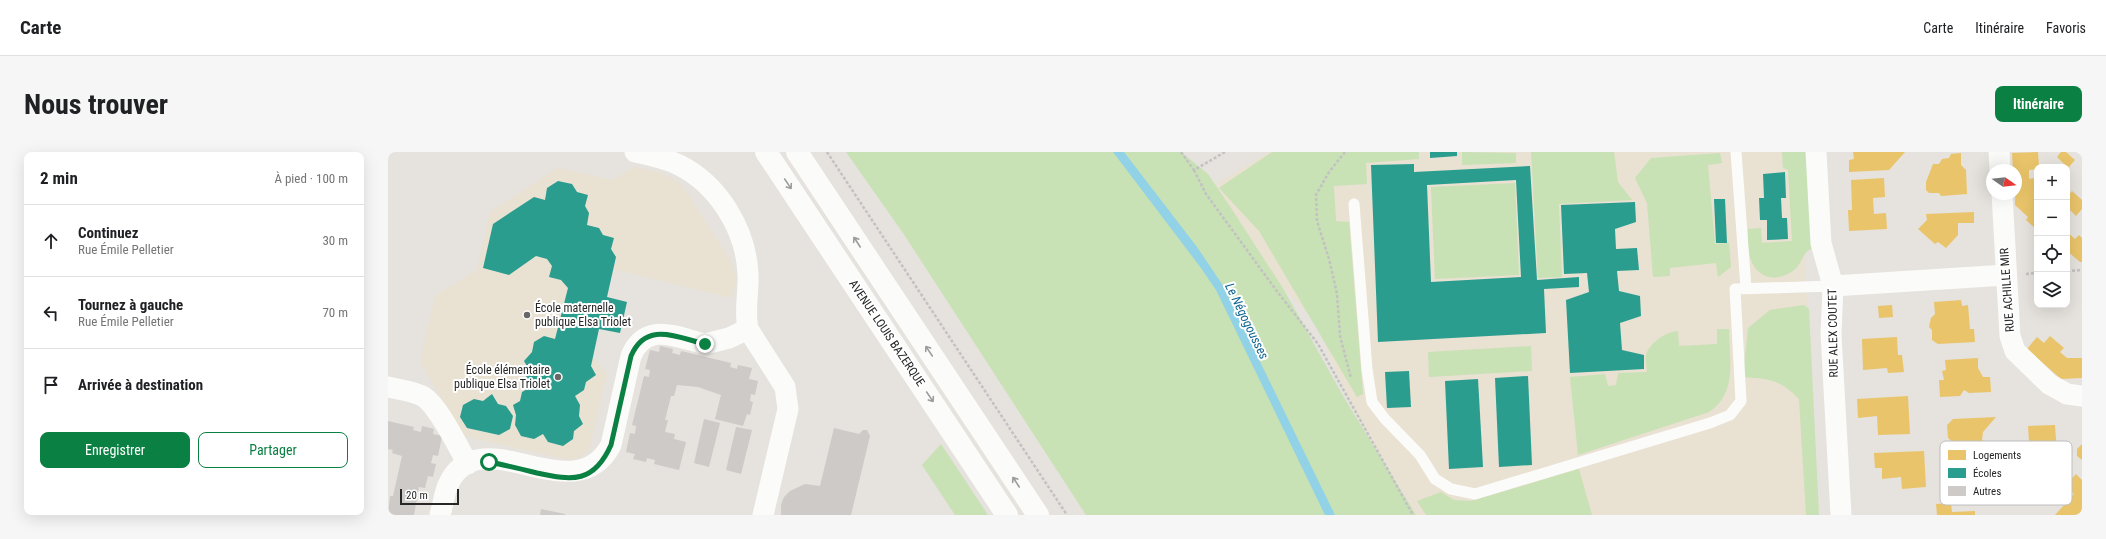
<!DOCTYPE html>
<html lang="fr">
<head>
<meta charset="utf-8">
<style>
  :root { --surface:#fff; --page:#f6f6f6; --text:#202124; --muted:#757577; --line:#e0e0e0; --accent:#0b8043 }
  body { margin:0; font-family:"Roboto Condensed",sans-serif; background:var(--page); color:var(--text) }
  .controls { position:absolute; right:12px; top:12px; display:grid; overflow:hidden; border-radius:8px; box-shadow:0 4px 16px #0002 }
  .controls button { width:36px; height:36px; display:grid; place-items:center; padding:0; border:0; border-bottom:1px solid var(--line); background:var(--surface); color:var(--text); font:20px sans-serif }
  .compass { position:absolute; left:1598px; top:12px; width:36px; height:36px; border-radius:50%; background:var(--surface); box-shadow:0 4px 16px #0002; rotate:104deg }
  .scale { position:absolute; left:12px; bottom:10px; width:59px; box-sizing:border-box; padding-left:4px; border:2px solid #272727; border-top:0; font-size:11px; line-height:14px; white-space:nowrap; color:#272727; -webkit-text-stroke:3px #fff; paint-order:stroke }
  .stop { position:absolute; width:12px; height:12px; margin:-9px; border:3px solid #0b8043; border-radius:50%; background:#fff }
  .stop.end { background:#0b8043; border-color:#fff; box-shadow:0 1px 4px #0008 }
  .list { margin:0; padding:0; list-style:none }
  h2 { display:flex; justify-content:space-between; align-items:center; height:52px; margin:0; padding:0 16px; font-size:17px }
  h2 small { font-size:13px; font-weight:400; color:var(--muted) }
  .list li { display:grid; grid-template-columns:26px 1fr auto; gap:12px; align-items:center; box-sizing:border-box; height:72px; padding:0 16px; border-top:1px solid var(--line) }
  .list b { display:block; font-size:15px; white-space:nowrap }
  .list p { margin:0; font-size:13px; white-space:nowrap; color:var(--muted) }
  .list em { font-size:13px; font-style:normal; color:var(--muted) }
  .actions { display:flex; gap:8px; padding:12px 16px }
  .actions a { flex:1; padding:9px 0; border:1px solid var(--accent); border-radius:8px; text-align:center; font-size:14px; color:var(--accent) }
  .actions .main { background:var(--accent); color:#fff }
  .icon { flex:none; width:22px; height:22px; fill:none; stroke:currentColor; stroke-width:2; stroke-linecap:round; stroke-linejoin:round }
  .map { position:relative; flex:none; width:1694px; height:363px; overflow:hidden; border-radius:8px }
  header { display:flex; align-items:center; gap:24px; box-sizing:border-box; height:56px; padding:0 20px; background:var(--surface); border-bottom:1px solid var(--line) }
  header strong { font-size:19px }
  nav { display:flex; gap:22px; margin-inline-start:auto; font-size:14px }
  .intro { display:flex; align-items:center; justify-content:space-between; box-sizing:border-box; height:96px; padding:0 24px }
  h1 { margin:0; font-size:28px }
  .button { padding:10px 18px; border-radius:8px; background:var(--accent); color:#fff; font-size:14px; font-weight:700 }
  main { display:flex; gap:24px; padding:0 24px }
  aside { flex:1; background:var(--surface); border-radius:8px; box-shadow:0 4px 16px #0002 }
  .map>svg:first-child { display:block }
  .education { fill:#e9e1d1 }
  .green { fill:#c8e1b5 }
  .water { fill:#91d2e7 }
  .homes { fill:#e9c46a }
  .schools { fill:#2a9d8f; fill-rule:evenodd }
  .building { fill:#cdcac7 }
  .lines { fill:none; stroke-linecap:round; stroke-linejoin:round }
  .path { stroke:#c2c2c2; stroke-width:2.5; stroke-dasharray:3 2; stroke-linecap:butt }
  .lane { stroke:#fbfbfa; stroke-width:11 }
  .street { stroke:#fbfbfa; stroke-width:21 }
  .secondary { stroke:#fbfbfa; stroke-width:22 }
  .oneway { stroke:#9c9c9b }
  .route { stroke:#0b8043; stroke-width:5 }
  .poi-dot { fill:#6a6867; stroke:#fff; stroke-width:1.5 }
  .labels { text-anchor:middle; dominant-baseline:central; stroke-width:4; stroke-linejoin:round; paint-order:stroke }
  .street-label { font-size:12px; fill:#272727; stroke:#fff }
  .poi-label { font-size:12px; fill:#272727; stroke:#fff; text-anchor:start }
  .water-label { font-size:13px; font-style:italic; fill:#106793; stroke:#fff }
  .key { fill:#fff; stroke:#bebebe; stroke-width:1 }
  .key-label { font-size:11px; fill:#272727 }
</style>
</head>
<body>
<header>
<strong>Carte</strong>
<nav><a>Carte</a><a>Itinéraire</a><a>Favoris</a></nav>
</header>
<div class="intro"><h1>Nous trouver</h1><a class="button">Itinéraire</a></div>
<main>
<aside>
<h2>2 min<small>À pied · 100 m</small></h2>
<ul class="list">
<li><svg class="icon" aria-label="ahead" viewBox="0 0 24 24"><path d="M12 20V5M6 11l6-6 6 6"/></svg><div><b>Continuez</b><p>Rue Émile Pelletier</p></div><em>30 m</em></li>
<li><svg class="icon" aria-label="left" viewBox="0 0 24 24"><path d="M17 20v-9H6M10 6l-5 5 5 5"/></svg><div><b>Tournez à gauche</b><p>Rue Émile Pelletier</p></div><em>70 m</em></li>
<li><svg class="icon" aria-label="arrive" viewBox="0 0 24 24"><path d="M6 21V4h12l-3 4 3 4H6"/></svg><div><b>Arrivée à destination</b></div></li>
</ul>
<div class="actions"><a class="main">Enregistrer</a><a>Partager</a></div>
</aside>
<div class="map">
<svg width="1694" height="363" viewBox="0 0 1694 363">
  <rect width="100%" height="100%" fill="#e6e2dd"/>
  <g class="education">
    <path d="M881,0H1411L1431,363H1028L963,253L926,168L882,122L821,39L834,28Z"/>
    <path d="M246,15L270,20L294,33L345,113L348,128L344,146L225,117L219,145L239,150L232,181L211,177L205,205L219,223L201,298L193,305L183,308L177,307L76,284L32,210L47,144L89,118L102,60L170,16L225,28Z"/>
  </g>
  <g class="green">
    <path d="M458,0H793L820,22L843,56L896,138L955,244L1028,363H698L515,81Z"/>
    <path d="M884,0H1031V7L978,11L979,32L946,34L948,69L961,70L975,242L969,245L871,79L831,36Z"/>
    <path d="M1074,0L1128,1V11L1074,13Z"/>
    <path d="M1143,0H1226L1230,30L1244,48L1171,52L1174,125L1150,126Z"/>
    <path d="M1394,0H1424L1436,94C1431,95 1424,96 1421,98C1414,103 1412,114 1406,118C1389,131 1368,127 1362,105C1359,97 1360,86 1360,77L1373,76L1374,91L1404,89L1400,18L1395,16Z"/>
    <path d="M1332,1L1334,11L1320,13L1327,92L1341,91L1343,115L1330,125L1328,111L1282,116V124L1265,125L1259,51L1247,26L1263,6Z"/>
    <path d="M1127,31L1131,123L1047,127L1043,35Z"/>
    <path d="M1416,153L1421,157L1431,363H1418L1411,247C1392,227 1381,227 1355,225L1360,176L1382,158Z"/>
    <path d="M1329,177H1341C1341,207 1350,241 1321,260L1190,303L1182,225L1217,222L1220,234L1228,233L1230,221L1259,220C1259,215 1257,208 1258,203C1262,190 1278,180 1290,179L1291,194L1329,192Z"/>
    <path d="M1143,194L1144,219L1041,225L1040,200Z"/>
    <path d="M553,292L600,363H567L534,313Z"/>
    <path d="M1191,317L1204,363H1038L1029,349L1053,340L1066,348L1083,349Z"/>
  </g>
  <path class="water" d="M725,0H736L809,95L834,132L947,363H937L828,138L813,116Z"/>
  <g class="homes">
    <path d="M1465,0H1517L1501,18L1461,20V8L1466,7Z"/>
    <path d="M1650,0L1651,15L1649,17L1641,18V27L1646,26L1647,43L1649,45V78L1638,68L1640,65L1627,53L1628,18H1625L1624,1Z"/>
    <path d="M1673,0H1678L1687,8L1680,16L1669,5Z"/>
    <path d="M1573,1V13L1578,18L1579,42L1553,44L1551,41H1541L1538,38V30L1545,12H1551L1554,7L1561,6L1563,2Z"/>
    <path d="M1496,26L1497,45L1485,46L1486,62L1498,61L1499,77L1461,79L1460,58H1464L1463,28Z"/>
    <path d="M1684,39L1694,48V57L1688,64L1679,55V45Z"/>
    <path d="M1586,60V71H1570V83L1558,96L1550,90L1547,92L1530,77L1539,68L1538,62Z"/>
    <path d="M1679,80L1687,87L1691,83L1694,86V110H1692L1679,99Z"/>
    <path d="M1573,148L1574,154L1580,153L1582,177H1586L1587,190L1550,192L1544,188V178L1541,175L1543,166L1547,162L1546,150Z"/>
    <path d="M1504,153L1505,165L1491,166L1490,154Z"/>
    <path d="M1662,184L1676,196L1672,200L1679,206H1694V226L1673,227L1639,197L1649,185L1656,191Z"/>
    <path d="M1509,185L1510,203H1514L1516,220L1500,221L1499,216L1475,218L1474,187Z"/>
    <path d="M1590,206V216L1595,225H1602L1603,240L1581,241L1576,238L1572,244L1552,245L1551,228H1556L1554,219L1558,218L1557,208Z"/>
    <path d="M1520,244L1522,282L1490,283L1489,264L1470,266L1469,247Z"/>
    <path d="M1608,265L1595,280L1594,288L1599,292V305L1603,308V319L1575,320L1574,290L1566,291L1560,286L1559,273L1565,267Z"/>
    <path d="M1667,273L1670,316L1665,320L1643,322L1640,274Z"/>
    <path d="M1694,292V308L1689,304V297Z"/>
    <path d="M1536,299L1538,335L1514,337L1513,325L1494,327V316H1487L1486,301Z"/>
    <path d="M1688,322L1694,328V363H1667L1686,342L1677,334Z"/>
    <path d="M1563,351L1564,360L1587,359V363H1549L1548,352Z"/>
  </g>
  <g class="schools">
    <path d="M1042,0H1069V4L1042,6Z"/>
    <path d="M1026,12V20L1142,14L1149,128L1191,125V135L1156,137L1158,181L990,190L983,13ZM1128,28L1133,125L1043,130L1039,33Z"/>
    <path d="M1397,20L1398,46H1393L1394,66H1399L1400,87L1379,88V68H1372L1371,46H1376L1375,22Z"/>
    <path d="M170,29L184,32L189,40L200,43L197,54L201,61L199,73L211,76L215,83L226,86L223,97L228,105L219,145L239,150L232,181L211,177L203,214L208,223L198,230L196,238L187,244L192,253L191,264L195,272L186,279L185,287L175,294L160,290L155,282L146,287L133,284L127,273L128,263L125,253L132,249L134,240L144,234L138,224L140,216L136,209L144,200L146,190L156,184L167,187L180,136L173,128L161,125L164,114L159,107L148,104L121,123L95,116L105,72L146,45L157,48L159,36Z"/>
    <path d="M1326,47H1337L1339,91H1328Z"/>
    <path d="M1247,50L1248,70L1227,77L1228,97L1249,96L1251,118L1229,119L1231,139L1252,144L1253,164L1232,171L1234,198L1256,203V217L1182,221L1178,148L1201,140L1199,121L1176,122L1173,53Z"/>
    <path d="M1021,219L1023,255L999,256L997,220Z"/>
    <path d="M1140,224L1144,313L1111,315L1107,226Z"/>
    <path d="M1090,227L1095,315L1061,317L1057,229Z"/>
    <path d="M104,242L110,252L118,254L125,264L122,277L111,283L79,276L72,265L75,253L86,247L95,249Z"/>
  </g>
  <g class="building">
    <path d="M272,194L285,197L284,201L292,203L293,199L343,211L342,215L349,217L350,213L364,216L361,227L370,229L367,243L363,242L362,249L365,250L362,263L359,262L355,274L327,267L333,243L310,235L289,233L286,244H283L277,268H280L277,280L287,282L286,287L298,290L291,318L266,312L267,308L259,306L258,310L245,307L247,302L238,300L242,281L247,282L248,274L244,273L256,224L261,225L262,218L257,217L262,198L271,200Z"/>
    <path d="M316,267L332,271L321,315L306,311Z"/>
    <path d="M0,269L26,275L25,278L33,280L34,274L46,277L45,282L54,284L50,304L45,303L43,311L48,312L45,325L40,324L37,336L31,335L26,363H0L2,344H5L14,304L4,301L5,298L0,297Z"/>
    <path d="M348,275L364,278L353,322L338,318Z"/>
    <path d="M446,276L471,282L475,278H479L482,284L463,363H393V353L396,345L402,339L417,332L432,334Z"/>
    <path d="M153,357L177,362V363H152Z"/>
  </g>
  <g class="lines">
    <g class="path">
      <path d="M439,0L679,363"/>
      <path d="M793,0L806,18L837,0"/>
      <path d="M957,0L941,20L928,43L929,69L941,107L949,142L952,184L963,226"/>
      <path d="M806,18L818,42L888,138L930,192L1025,363"/>
      <path d="M1679,119L1694,118"/>
      <path d="M1638,122L1649,121"/>
    </g>
    <g class="lane">
      <path d="M1348,0L1358,136"/>
      <path d="M966,52L979,217L984,250L997,267L1032,303L1047,327L1063,337L1087,342L1322,271L1342,263L1353,249L1347,137L1445,134"/>
    </g>
    <g class="street">
      <path d="M247,0C262,3 277,6 291,13C331,33 358,78 360,122C361,140 356,158 360,177L397,235L400,257L375,363"/>
      <path d="M1428,0L1433,91L1445,134L1443,182L1453,363"/>
      <path d="M1611,0L1612,18"/>
      <path d="M1614,42L1622,184L1627,199L1661,232L1679,242L1694,244"/>
      <path d="M1445,134L1618,123"/>
      <path d="M0,235C12,238 26,239 36,245C51,255 70,295 80,312"/>
      <path d="M52,363C55,353 56,342 60,333C91,263 186,363 223,293L243,204C258,169 288,185 317,192L341,186L360,177"/>
    </g>
    <g class="secondary">
      <path d="M378,0L619,363"/>
      <path d="M409,0L650,363"/>
    </g>
  </g>
  <defs><path id="oneway-shaft" d="M-6 0H5M1.5-3L5.5 0L1.5 3" fill="none" stroke-width="1.6" stroke-linecap="round" stroke-linejoin="round"/></defs>
  <g class="oneway">
    <use href="#oneway-shaft" transform="translate(400 32) rotate(56)"/>
    <use href="#oneway-shaft" transform="translate(469 90) rotate(-123)"/>
    <use href="#oneway-shaft" transform="translate(541 199) rotate(-124)"/>
    <use href="#oneway-shaft" transform="translate(542 245) rotate(56)"/>
    <use href="#oneway-shaft" transform="translate(628 330) rotate(-123)"/>
  </g>
  <g class="lines">
    <path class="route" d="M101,310C117,313 133,317 149,321C185,329 206,331 223,293L243,204C258,169 288,185 317,192"/>
  </g>
  <g class="poi-dot">
    <circle cx="139" cy="163" r="4"/>
    <circle cx="170" cy="225" r="4"/>
  </g>
  <g class="labels">
    <g class="street-label">
      <text transform="translate(1619 138) rotate(-94)">RUE ACHILLE MIR</text>
      <text transform="translate(499 181) rotate(56)">AVENUE LOUIS BAZERQUE</text>
      <text transform="translate(1445 181) rotate(-91)">RUE ALEX COUTET</text>
    </g>
    <g class="poi-label">
      <text x="147" y="156">École maternelle<tspan x="147" dy="14">publique Elsa Triolet</tspan></text>
      <text x="162" y="218" text-anchor="end">École élémentaire<tspan x="162" dy="14">publique Elsa Triolet</tspan></text>
    </g>
    <g class="water-label">
      <text transform="translate(859 169) rotate(64)">Le Négogousses</text>
    </g>
  </g>
  <rect x="1552" y="289" width="132" height="64" rx="6" class="key"/>
  <rect x="1560" y="298" width="18" height="10" fill="#e9c46a"/>
  <rect x="1560" y="316" width="18" height="10" fill="#2a9d8f"/>
  <rect x="1560" y="334" width="18" height="10" fill="#cdcac7"/>
  <g class="key-label">
    <text x="1585" y="307">Logements</text>
    <text x="1585" y="325">Écoles</text>
    <text x="1585" y="343">Autres</text>
  </g>
</svg>
<div class="controls">
<button>+</button>
<button>−</button>
<button><svg class="icon" aria-label="locate" viewBox="0 0 24 24"><circle cx="12" cy="12" r="6"/><path d="M12 2v4M12 18v4M2 12h4M18 12h4"/></svg></button>
<button><svg class="icon" aria-label="layers" viewBox="0 0 24 24"><path d="M12 4l9 5-9 5-9-5zM3 14l9 5 9-5"/></svg></button>
</div>
<svg class="compass" viewBox="-18 -18 36 36"><path d="M0-13l5 13h-10z" fill="#e53935"/><path d="M0 13l5-13h-10z" fill="#757577"/></svg>
<div class="scale">20 m</div>
<div class="stop" style="left:101px;top:310px"></div>
<div class="stop end" style="left:317px;top:192px"></div>
</div>
</main>
</body>
</html>
